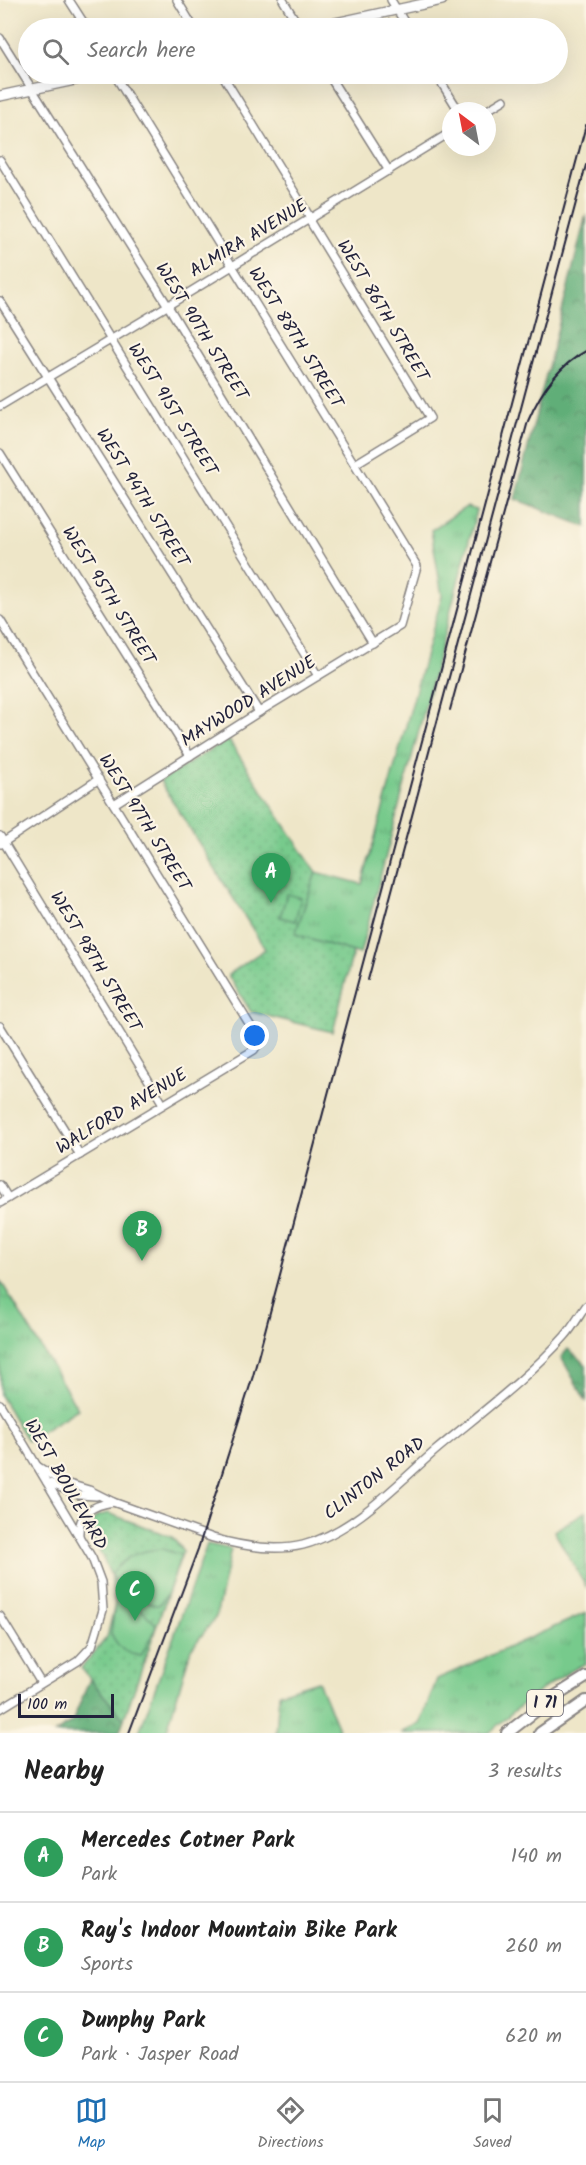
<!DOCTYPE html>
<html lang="en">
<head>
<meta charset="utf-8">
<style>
  :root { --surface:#fff; --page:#f2f2f2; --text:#222; --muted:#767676; --line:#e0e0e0; --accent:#1f6fb2 }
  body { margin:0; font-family:Kalam,sans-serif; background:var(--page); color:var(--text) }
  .compass { position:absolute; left:442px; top:102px; width:54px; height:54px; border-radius:50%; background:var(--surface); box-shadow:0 6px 24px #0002; rotate:328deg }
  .scale { position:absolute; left:18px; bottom:15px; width:96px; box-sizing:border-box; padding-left:6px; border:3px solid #22223b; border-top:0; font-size:16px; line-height:21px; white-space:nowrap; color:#22223b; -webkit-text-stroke:4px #fcf5e5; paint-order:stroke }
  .you { position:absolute; left:255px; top:1036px; width:21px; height:21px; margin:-15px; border:4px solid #fff; border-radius:50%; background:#1a73e8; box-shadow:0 0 0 9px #1a73e833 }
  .badge { display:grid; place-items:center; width:39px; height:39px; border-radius:50%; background:var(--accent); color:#fff; font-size:20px; font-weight:700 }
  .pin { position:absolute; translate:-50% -50px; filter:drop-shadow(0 2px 3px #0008) }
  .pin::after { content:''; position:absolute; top:32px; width:21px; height:18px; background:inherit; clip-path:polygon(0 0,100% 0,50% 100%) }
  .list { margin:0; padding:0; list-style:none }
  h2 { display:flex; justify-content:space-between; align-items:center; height:78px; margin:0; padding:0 24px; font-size:26px }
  h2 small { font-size:20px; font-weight:400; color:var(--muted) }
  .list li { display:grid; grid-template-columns:39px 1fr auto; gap:18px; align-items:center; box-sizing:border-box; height:90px; padding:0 24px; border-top:2px solid var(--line) }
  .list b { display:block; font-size:22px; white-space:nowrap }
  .list p { margin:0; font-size:20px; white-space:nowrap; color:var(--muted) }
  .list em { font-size:20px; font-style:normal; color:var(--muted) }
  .icon { flex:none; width:33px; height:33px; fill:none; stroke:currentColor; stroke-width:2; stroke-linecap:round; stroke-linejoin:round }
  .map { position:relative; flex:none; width:586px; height:1733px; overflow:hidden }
  .search { position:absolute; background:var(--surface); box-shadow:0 6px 24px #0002; left:18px; right:18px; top:18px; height:66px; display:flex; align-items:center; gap:15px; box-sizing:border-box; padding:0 21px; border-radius:33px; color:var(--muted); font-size:22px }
  .sheet { height:348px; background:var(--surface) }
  nav { display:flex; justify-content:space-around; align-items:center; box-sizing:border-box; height:84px; border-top:2px solid var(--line); background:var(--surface); font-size:16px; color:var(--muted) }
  nav a { display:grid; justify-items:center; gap:3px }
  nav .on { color:var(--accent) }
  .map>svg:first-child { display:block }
  .grass { fill:url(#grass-tufts); stroke:#4c7664; stroke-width:1.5 }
  .forest { fill:url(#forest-crowns); stroke:#42685a; stroke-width:1.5 }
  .park { fill:url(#park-dots); stroke:#4c7664; stroke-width:1.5 }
  .pitch { fill:#77ca8c; stroke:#4c7664; stroke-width:1.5 }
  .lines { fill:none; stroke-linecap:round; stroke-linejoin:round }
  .minor-casing { stroke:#888482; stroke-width:10 }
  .major-casing { stroke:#888482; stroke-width:12 }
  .highway-casing { stroke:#888482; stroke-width:14 }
  .minor { stroke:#fff; stroke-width:7 }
  .major { stroke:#fff; stroke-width:9 }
  .highway { stroke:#fff; stroke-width:10 }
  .rail { stroke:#22223b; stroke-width:2 }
  .labels { text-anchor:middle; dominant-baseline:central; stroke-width:4.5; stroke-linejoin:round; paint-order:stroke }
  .shield { fill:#fcf5e5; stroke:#63616e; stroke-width:1.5 }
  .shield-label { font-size:16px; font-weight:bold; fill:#22223b }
  .street-label { font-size:18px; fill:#22223b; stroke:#fcf5e5 }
</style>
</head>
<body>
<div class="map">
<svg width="586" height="1733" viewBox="0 0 586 1733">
  <defs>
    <pattern id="grass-tufts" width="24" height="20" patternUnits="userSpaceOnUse" patternTransform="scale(1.5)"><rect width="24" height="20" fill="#77ca8c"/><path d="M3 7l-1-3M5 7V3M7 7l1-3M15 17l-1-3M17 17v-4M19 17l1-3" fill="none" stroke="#67ad7a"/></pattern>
    <pattern id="forest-crowns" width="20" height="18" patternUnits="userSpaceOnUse" patternTransform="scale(1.5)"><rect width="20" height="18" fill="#61ae78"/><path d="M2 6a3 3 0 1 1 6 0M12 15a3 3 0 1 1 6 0" fill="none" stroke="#508d64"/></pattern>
    <pattern id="park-dots" width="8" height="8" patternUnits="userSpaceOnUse" patternTransform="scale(1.5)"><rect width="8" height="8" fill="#77ca8c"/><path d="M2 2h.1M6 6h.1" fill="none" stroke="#67ad7a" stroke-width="1.8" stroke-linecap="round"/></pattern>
  </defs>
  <rect width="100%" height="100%" fill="#fcf5e5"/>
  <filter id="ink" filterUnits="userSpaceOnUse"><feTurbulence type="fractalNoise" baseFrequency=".0167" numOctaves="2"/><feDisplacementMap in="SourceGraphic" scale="12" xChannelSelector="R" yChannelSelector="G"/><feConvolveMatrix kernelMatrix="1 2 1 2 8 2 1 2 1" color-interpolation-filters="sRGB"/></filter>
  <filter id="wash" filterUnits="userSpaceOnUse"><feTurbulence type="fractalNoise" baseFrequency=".008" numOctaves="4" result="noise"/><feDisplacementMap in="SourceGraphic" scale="24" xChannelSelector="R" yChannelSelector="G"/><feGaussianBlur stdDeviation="1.35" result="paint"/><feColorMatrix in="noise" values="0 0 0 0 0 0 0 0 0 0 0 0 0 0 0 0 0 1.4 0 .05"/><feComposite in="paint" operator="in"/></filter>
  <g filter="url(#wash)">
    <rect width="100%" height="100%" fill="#eee6c8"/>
    <g class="grass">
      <path d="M466,507L477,510L360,954L295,934L316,872L362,884L442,596L431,530Z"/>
      <path d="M0,1280L78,1409L27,1441L0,1395Z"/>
      <path d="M586,1511V1587L554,1531Z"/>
      <path d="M207,1544L231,1549L216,1617L191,1649L166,1733H139Z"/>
      <path d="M586,1613V1663C550,1681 518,1706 489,1733H401L420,1724L437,1679Z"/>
      <path d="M318,1681L340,1733H276L279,1693Z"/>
    </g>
    <g class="forest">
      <path d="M586,215V527L515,499Z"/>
      <path d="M568,1349L586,1365V1401L561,1357Z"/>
      <path d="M90,1679L124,1719L119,1733H55L72,1722Z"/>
    </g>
    <g class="park">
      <path d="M228,739L316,872L295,934L353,952L333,1032L251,1012L228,975L265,949L160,781Z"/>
      <path d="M108,1513L172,1537L183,1551L124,1719L81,1668L107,1637L115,1604L111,1576L88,1526L97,1516Z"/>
    </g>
    <g class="pitch">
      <path d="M287,894L301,898L295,921L280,917Z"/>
      <path d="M162,1549L181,1555L168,1593L159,1605H155L118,1587L111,1574C126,1556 138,1550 162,1549Z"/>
      <path d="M116,1597L135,1604L155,1623L156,1627L141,1656C125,1654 118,1648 111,1633Z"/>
    </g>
  </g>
  <g filter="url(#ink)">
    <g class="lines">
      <defs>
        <g id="minor">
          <path d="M69,0L87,28"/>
          <path d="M177,0L194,28"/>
          <path d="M283,0L300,28"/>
          <path d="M391,0L408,28"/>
          <path d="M0,38L168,306L373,643"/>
          <path d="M222,74L311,219"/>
          <path d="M328,74L389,171"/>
          <path d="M436,74L459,111"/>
          <path d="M486,111L504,100"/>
          <path d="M0,160L318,676"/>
          <path d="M309,220L430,418L355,464"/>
          <path d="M0,301L259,712"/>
          <path d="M0,406L172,303L451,132"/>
          <path d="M0,453L190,756"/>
          <path d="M0,620L258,1038V1044L254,1050L0,1203"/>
          <path d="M114,804L259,712L400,626L417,566L114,74"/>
          <path d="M0,836L163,1104"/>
          <path d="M1,844L99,779"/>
          <path d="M0,1026L80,1155"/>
          <path d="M0,1185L8,1198"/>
          <path d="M0,1404L92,1558L101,1582L103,1610L92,1646L78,1661L0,1709"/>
          <path d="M37,1466L62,1482L89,1490L113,1502L213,1538C241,1546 274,1552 303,1545C353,1532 397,1484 435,1451C479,1414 527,1379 565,1336C573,1327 579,1316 586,1306"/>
          <path d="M47,1482L79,1495L96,1496"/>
          <path d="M79,1535C78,1513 93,1505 113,1502"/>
          <path d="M0,1616L41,1683"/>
        </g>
        <g id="major">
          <path d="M312,28L442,0"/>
          <path d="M0,96L103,74"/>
        </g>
        <g id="highway">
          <path d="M507,1733L551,1699L586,1677"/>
          <path d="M540,1733L586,1701"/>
        </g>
      </defs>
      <use href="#minor" class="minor-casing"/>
      <use href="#major" class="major-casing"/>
      <use href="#highway" class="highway-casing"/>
      <use href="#minor" class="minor"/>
      <use href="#major" class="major"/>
      <use href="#highway" class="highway"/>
      <g class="rail">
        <path d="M450,710L528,421C540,393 558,366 586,351"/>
        <path d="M368,980L586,165"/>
        <path d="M129,1733L198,1549L253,1376L586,125"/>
      </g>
    </g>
  </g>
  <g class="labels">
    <rect class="shield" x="527" y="1690" width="36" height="26" rx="4.5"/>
    <g class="shield-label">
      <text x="545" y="1703">I 71</text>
    </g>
    <g class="street-label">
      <text transform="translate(249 239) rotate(-31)">ALMIRA AVENUE</text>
      <text transform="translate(382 311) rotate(59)">WEST 86TH STREET</text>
      <text transform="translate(201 332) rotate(58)">WEST 90TH STREET</text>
      <text transform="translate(295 338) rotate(58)">WEST 88TH STREET</text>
      <text transform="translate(172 410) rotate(58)">WEST 91ST STREET</text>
      <text transform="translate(142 498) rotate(58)">WEST 94TH STREET</text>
      <text transform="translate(108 596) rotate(58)">WEST 95TH STREET</text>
      <text transform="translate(249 702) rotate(-32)">MAYWOOD AVENUE</text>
      <text transform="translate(144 823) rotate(58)">WEST 97TH STREET</text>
      <text transform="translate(95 962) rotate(59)">WEST 98TH STREET</text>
      <text transform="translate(122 1112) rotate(-31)">WALFORD AVENUE</text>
      <text transform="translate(375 1479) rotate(-38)">CLINTON ROAD</text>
      <text transform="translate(65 1485) rotate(60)">WEST BOULEVARD</text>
    </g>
  </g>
</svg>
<svg class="compass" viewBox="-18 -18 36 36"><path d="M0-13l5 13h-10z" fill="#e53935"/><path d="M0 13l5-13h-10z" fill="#767676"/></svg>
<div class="scale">100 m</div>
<div class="you"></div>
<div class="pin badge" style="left:271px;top:903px;background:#2e9e5b">A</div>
<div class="pin badge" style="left:142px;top:1261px;background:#2e9e5b">B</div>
<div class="pin badge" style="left:135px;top:1621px;background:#2e9e5b">C</div>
<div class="search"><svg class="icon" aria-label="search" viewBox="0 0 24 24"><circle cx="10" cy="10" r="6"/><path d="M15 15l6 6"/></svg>Search here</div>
</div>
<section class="sheet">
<h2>Nearby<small>3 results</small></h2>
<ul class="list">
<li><span class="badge" style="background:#2e9e5b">A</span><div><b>Mercedes Cotner Park</b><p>Park</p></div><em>140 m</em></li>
<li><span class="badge" style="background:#2e9e5b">B</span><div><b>Ray's Indoor Mountain Bike Park</b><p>Sports</p></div><em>260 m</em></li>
<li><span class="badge" style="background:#2e9e5b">C</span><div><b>Dunphy Park</b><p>Park · Jasper Road</p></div><em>620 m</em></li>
</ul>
</section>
<nav>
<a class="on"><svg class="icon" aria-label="map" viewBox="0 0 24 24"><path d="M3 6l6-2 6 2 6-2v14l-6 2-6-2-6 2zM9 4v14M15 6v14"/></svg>Map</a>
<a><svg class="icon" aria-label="directions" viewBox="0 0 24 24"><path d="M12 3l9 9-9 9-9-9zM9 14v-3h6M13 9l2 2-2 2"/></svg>Directions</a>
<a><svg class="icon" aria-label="saved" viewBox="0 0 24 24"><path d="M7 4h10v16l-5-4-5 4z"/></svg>Saved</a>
</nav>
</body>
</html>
